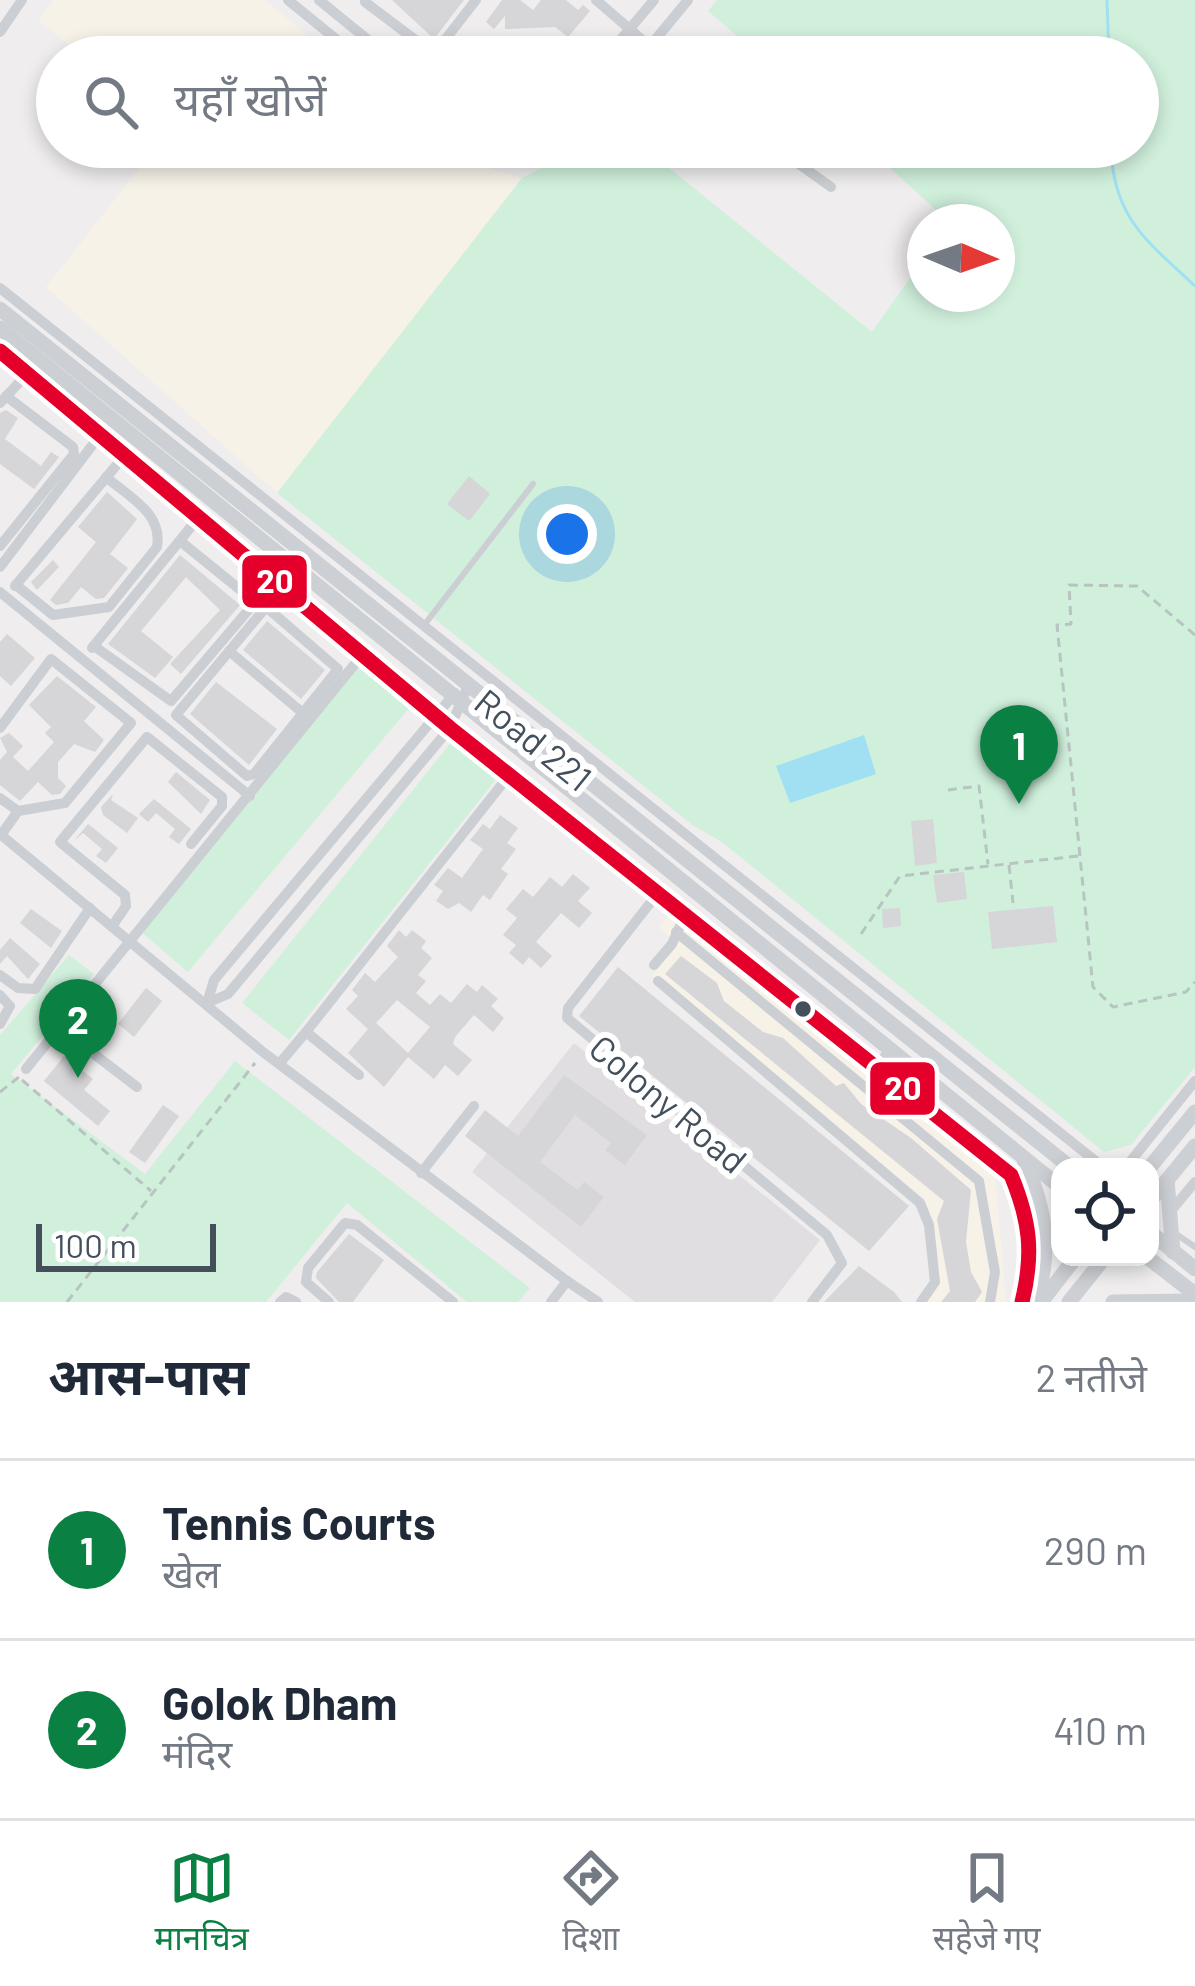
<!DOCTYPE html>
<html lang="hi">
<head>
<meta charset="utf-8">
<style>
  :root { --surface:#fff; --page:#f2f2f3; --text:#1f2937; --muted:#747a83; --line:#e0e1e3; --accent:#0b8043 }
  body { margin:0; font-family:Barlow,"Noto Sans Devanagari",sans-serif; background:var(--page); color:var(--text) }
  .controls { position:absolute; right:36px; bottom:36px; display:grid; overflow:hidden; border-radius:24px; box-shadow:0 6px 18px #0003 }
  .controls button { width:108px; height:108px; display:grid; place-items:center; padding:0; border:0; border-bottom:3px solid var(--line); background:var(--surface); color:var(--text); font:60px sans-serif }
  .compass { position:absolute; left:907px; top:204px; width:108px; height:108px; border-radius:50%; background:var(--surface); box-shadow:0 6px 18px #0003; rotate:92deg }
  .scale { position:absolute; left:36px; bottom:30px; width:180px; box-sizing:border-box; padding-left:12px; border:6px solid #43505c; border-top:0; font-size:33px; line-height:42px; white-space:nowrap; color:#43505c; -webkit-text-stroke:9px #fff; paint-order:stroke }
  .you { position:absolute; left:567px; top:534px; width:42px; height:42px; margin:-30px; border:9px solid #fff; border-radius:50%; background:#1a73e8; box-shadow:0 0 0 18px #1a73e833 }
  .badge { display:grid; place-items:center; width:78px; height:78px; border-radius:50%; background:var(--accent); color:#fff; font-size:39px; font-weight:700 }
  .pin { position:absolute; translate:-50% -99px; filter:drop-shadow(0 3px 6px #0008) }
  .pin::after { content:''; position:absolute; top:63px; width:42px; height:36px; background:inherit; clip-path:polygon(0 0,100% 0,50% 100%) }
  .list { margin:0; padding:0; list-style:none }
  h2 { display:flex; justify-content:space-between; align-items:center; height:156px; margin:0; padding:0 48px; font-size:51px }
  h2 small { font-size:39px; font-weight:400; color:var(--muted) }
  .list li { display:grid; grid-template-columns:78px 1fr auto; gap:36px; align-items:center; box-sizing:border-box; height:180px; padding:0 48px; border-top:3px solid var(--line) }
  .list b { display:block; font-size:45px; white-space:nowrap }
  .list p { margin:0; font-size:39px; white-space:nowrap; color:var(--muted) }
  .list em { font-size:39px; font-style:normal; color:var(--muted) }
  .icon { flex:none; width:66px; height:66px; fill:none; stroke:currentColor; stroke-width:2; stroke-linecap:round; stroke-linejoin:round }
  .map { position:relative; flex:none; width:1195px; height:1302px; overflow:hidden }
  .search { position:absolute; background:var(--surface); box-shadow:0 6px 18px #0003; left:36px; right:36px; top:36px; height:132px; display:flex; align-items:center; gap:30px; box-sizing:border-box; padding:0 42px; border-radius:66px; color:var(--muted); font-size:45px }
  .sheet { height:516px; background:var(--surface) }
  nav { display:flex; justify-content:space-around; align-items:center; box-sizing:border-box; height:168px; border-top:3px solid var(--line); background:var(--surface); font-size:33px; color:var(--muted) }
  nav a { display:grid; justify-items:center; gap:6px }
  nav .on { color:var(--accent) }
  .map>svg:first-child { display:block }
  .commercial { fill:#f7f2e8 }
  .education { fill:#e0dee0 }
  .green { fill:#d0f0dc }
  .water { fill:#a0e0f2 }
  .lines { fill:none; stroke-linecap:round; stroke-linejoin:round }
  .stream { stroke:#a0e0f2; stroke-width:3 }
  .building { fill:#d6d5d7; fill-rule:evenodd }
  .path { stroke:#b7c4c1; stroke-width:3; stroke-dasharray:9 6; stroke-linecap:butt }
  .lane { stroke:#cbced2; stroke-width:6 }
  .street { stroke:#cbced2; stroke-width:10 }
  .secondary { stroke:#cccfd3; stroke-width:15 }
  .bus-1-casing { stroke:#fff; stroke-width:24 }
  .bus-1 { stroke:#e4002b; stroke-width:15 }
  .bus-dot { fill:#43505c; stroke:#fff; stroke-width:4.5 }
  .labels { text-anchor:middle; dominant-baseline:central; stroke-width:12; stroke-linejoin:round; paint-order:stroke }
  .street-label { font-size:36px; fill:#43505c; stroke:#fff }
  .line-badge { stroke:#fff; stroke-width:4.5 }
  .badge-label { font-size:33px; text-anchor:middle; font-weight:bold; fill:#fff }
</style>
</head>
<body>
<div class="map">
<svg width="1195" height="1302" viewBox="0 0 1195 1302">
  <rect width="100%" height="100%" fill="#efeded"/>
  <g class="commercial">
    <path d="M54,0H265L333,57H84L38,20Z"/>
    <path d="M156,147H441L453,157L522,178L277,493L46,287Z"/>
    <path d="M671,913L995,1171L1006,1302H923L934,1289L925,1199L652,975L676,943L659,927Z"/>
  </g>
  <path class="education" d="M574,1043L820,1240L772,1302H635L472,1172Z"/>
  <g class="green">
    <path d="M717,0H1195V1067L1131,1145L1104,1152L722,842L694,826L277,493L522,178L581,147H612L625,157L632,147H643L872,332L925,257V294H997V222H949L867,147H1138V57H762L708,11Z"/>
    <path d="M357,667L409,708L188,972L139,930Z"/>
    <path d="M453,740L498,777L289,1040L242,1003Z"/>
    <path d="M69,955L94,974L11,1074L145,1174L235,1061L530,1288L518,1302H467L347,1203L266,1302H0V1035Z"/>
  </g>
  <path class="water" d="M864,735L876,774L790,803L776,766Z"/>
  <g class="lines">
    <g class="stream">
      <path d="M1107,0L1109,57"/>
      <path d="M1111,147C1113,218 1147,241 1195,286"/>
    </g>
  </g>
  <g class="building">
    <path d="M392,0H464L434,39Z"/>
    <path d="M502,0H520L533,10L541,0H566L578,10L583,5L590,11L568,37L555,27L505,29V16L494,29L486,22Z"/>
    <path d="M6,410L18,418L5,439L41,466L51,452L59,457L34,489L0,464V413Z"/>
    <path d="M469,476L490,494L469,521L447,504Z"/>
    <path d="M107,492L137,519L110,554L128,568L104,598L96,599L81,587L68,603L56,605L50,600L96,542L78,527Z"/>
    <path d="M180,555L240,605L181,674L170,664L220,610L186,577L141,631L173,657L155,678L108,644Z"/>
    <path d="M53,560L59,567L37,590L31,582Z"/>
    <path d="M267,621L325,670L301,699L243,650Z"/>
    <path d="M7,634L35,658L11,686L0,676V642Z"/>
    <path d="M57,676L96,707L84,721L104,740L95,752L74,744L58,762V778L66,786L60,794L52,795L38,782L20,801L0,785V760L7,752L0,738L9,733L23,746L13,757L28,771L54,742L45,733L51,727L29,705Z"/>
    <path d="M216,682L277,729L249,765L190,714Z"/>
    <path d="M176,772L210,800L201,814L168,782Z"/>
    <path d="M113,794L111,800L138,818L127,833L103,815L101,807Z"/>
    <path d="M154,799L191,829L179,844L169,837L175,829L156,813L148,822L139,814Z"/>
    <path d="M500,815L518,828L507,843L516,849L501,869L508,874L490,900L483,895L471,912L459,903L448,909L436,901L443,891L434,885L448,868L462,878L483,849L470,840L483,824L490,829Z"/>
    <path d="M933,819L937,863L915,866L911,821Z"/>
    <path d="M88,824L118,848L106,863L96,856L102,849L83,833L74,841Z"/>
    <path d="M964,872L967,899L937,903L933,875Z"/>
    <path d="M573,874L590,888L578,901L592,913L579,928L561,913L536,942L552,956L541,968L529,957L523,965L509,953L516,945L503,935L517,918L506,909L523,889L533,897L550,877L562,887Z"/>
    <path d="M1053,906L1057,942L992,949L988,912Z"/>
    <path d="M900,908L901,926L883,928L882,909Z"/>
    <path d="M31,909L62,931L51,948L20,923Z"/>
    <path d="M399,930L406,937L412,930L426,941L421,948L432,958L418,975L426,981L416,993L430,1005L440,994L451,1003L467,984L477,992L482,985L498,999L491,1006L504,1018L493,1032L474,1015L455,1037L453,1044L472,1060L458,1076L445,1065L434,1079L408,1057L384,1087L348,1053L368,1029L346,1009L358,996L352,990L365,973L375,982L398,957L387,946ZM397,1000L430,1027L408,1053L376,1023Z"/>
    <path d="M10,938L40,964L28,979L7,956L0,964V950Z"/>
    <path d="M681,956L717,983L724,1001L763,1032L783,1038L836,1086L844,1083L861,1104L911,1138L971,1190L966,1242L971,1272L982,1292L975,1302H941L950,1291L937,1219L944,1201L665,974Z"/>
    <path d="M618,967L909,1206L869,1251L579,1016Z"/>
    <path d="M146,988L162,1001L134,1037L118,1024Z"/>
    <path d="M64,1056L93,1079L84,1090L110,1111L98,1126L44,1081Z"/>
    <path d="M564,1075L647,1135L625,1165L605,1150L611,1143L575,1115L540,1162L578,1190L584,1182L604,1197L581,1227L465,1136L485,1110L518,1136Z"/>
    <path d="M163,1105L179,1116L145,1163L129,1152Z"/>
    <path d="M349,1234L384,1260L353,1302H339L316,1278L317,1272Z"/>
    <path d="M859,1266L894,1292L902,1302H824Z"/>
  </g>
  <g class="lines">
    <g class="path">
      <path d="M1195,635L1137,586L1069,585L1071,624L1057,625L1093,987L1113,1007L1186,992L1195,982"/>
      <path d="M948,790L979,786L988,864"/>
      <path d="M1009,865L1013,903"/>
      <path d="M861,934L900,876L1078,856"/>
      <path d="M22,1080L151,1191"/>
      <path d="M0,1092L19,1077"/>
      <path d="M67,1302L255,1063"/>
    </g>
    <g class="lane">
      <path d="M425,624L533,484"/>
      <path d="M1173,1232L1195,1247"/>
    </g>
    <g class="street">
      <path d="M288,0L358,57"/>
      <path d="M319,0L389,57"/>
      <path d="M596,0L662,57"/>
      <path d="M365,2L434,54L476,0"/>
      <path d="M0,32L22,0"/>
      <path d="M606,57L654,0"/>
      <path d="M641,57L688,0"/>
      <path d="M775,147L831,187"/>
      <path d="M0,288L1103,1167"/>
      <path d="M0,351L450,728L1011,1175C1030,1221 1034,1253 1022,1302"/>
      <path d="M0,403L27,374"/>
      <path d="M0,546L74,454L73,447L6,396"/>
      <path d="M0,567L100,435"/>
      <path d="M16,585L53,615L109,607L157,547C163,513 129,497 106,477"/>
      <path d="M15,586L125,455"/>
      <path d="M0,592L250,796"/>
      <path d="M266,607L338,669L254,774L247,776L176,715L266,607L283,587"/>
      <path d="M94,646L171,701L251,607L248,596L180,541"/>
      <path d="M92,648L199,517"/>
      <path d="M229,651L304,714"/>
      <path d="M0,728L51,659L131,723L65,803L18,811L1,835"/>
      <path d="M0,798L18,811"/>
      <path d="M0,834L263,1052L567,1281L551,1302"/>
      <path d="M658,893L568,1008L567,1018L827,1235L842,1263L812,1302"/>
      <path d="M113,925L126,906L125,895L60,842L147,737L222,797V806L191,844"/>
      <path d="M676,932L979,1181L995,1272L990,1302"/>
      <path d="M654,965L672,944L685,915"/>
      <path d="M0,975L18,988L35,989L90,908"/>
      <path d="M658,981L920,1203L929,1225L935,1282L921,1302"/>
      <path d="M0,995L10,1006L0,1024"/>
      <path d="M207,1003L228,994L450,728L468,686"/>
      <path d="M207,1003L214,980L455,693"/>
      <path d="M60,1028L137,1087"/>
      <path d="M306,1032L510,774"/>
      <path d="M279,1064L306,1032L359,1075"/>
      <path d="M26,1069L363,654"/>
      <path d="M1126,1167L1195,1081"/>
      <path d="M421,1173L474,1106"/>
      <path d="M1170,1212L1195,1182"/>
      <path d="M567,1281L598,1302"/>
      <path d="M280,1302L286,1297L296,1302"/>
      <path d="M329,1302L306,1282L308,1268L345,1223L357,1225L453,1302"/>
    </g>
    <g class="secondary">
      <path d="M0,309L1070,1167"/>
      <path d="M0,328L1060,1187"/>
      <path d="M878,1069L892,1051"/>
      <path d="M1024,1160C1046,1209 1052,1251 1036,1302"/>
      <path d="M1150,1167L1195,1112"/>
      <path d="M1167,1180L1173,1252"/>
      <path d="M1150,1201L1195,1146"/>
      <path d="M1150,1232L1195,1269"/>
      <path d="M1147,1257L1195,1294"/>
      <path d="M1041,1302L1076,1257"/>
      <path d="M1069,1302L1105,1257"/>
      <path d="M1113,1302L1195,1301"/>
    </g>
    <defs>
      <path id="bus-1" d="M0,351L450,728L1011,1175C1030,1221 1034,1253 1022,1302"/>
    </defs>
    <use href="#bus-1" class="bus-1-casing"/>
    <use href="#bus-1" class="bus-1"/>
  </g>
  <circle class="bus-dot" cx="803" cy="1009" r="10"/>
  <g class="labels">
    <g class="street-label">
      <text transform="translate(534 739) rotate(39)">Road 221</text>
      <text transform="translate(669 1103) rotate(40)">Colony Road</text>
    </g>
  </g>
  <g class="line-badge">
    <rect x="240" y="553" width="69" height="57" rx="12" fill="#e4002b"/>
    <rect x="868" y="1060" width="69" height="57" rx="12" fill="#e4002b"/>
  </g>
  <g class="badge-label">
    <text x="275" y="593">20</text>
    <text x="903" y="1100">20</text>
  </g>
</svg>
<div class="controls">
<button><svg class="icon" aria-label="locate" viewBox="0 0 24 24"><circle cx="12" cy="12" r="6"/><path d="M12 2v4M12 18v4M2 12h4M18 12h4"/></svg></button>
</div>
<svg class="compass" viewBox="-18 -18 36 36"><path d="M0-13l5 13h-10z" fill="#e53935"/><path d="M0 13l5-13h-10z" fill="#747a83"/></svg>
<div class="scale">100 m</div>
<div class="you"></div>
<div class="pin badge" style="left:1019px;top:804px">1</div>
<div class="pin badge" style="left:78px;top:1078px">2</div>
<div class="search"><svg class="icon" aria-label="search" viewBox="0 0 24 24"><circle cx="10" cy="10" r="6"/><path d="M15 15l6 6"/></svg>यहाँ खोजें</div>
</div>
<section class="sheet">
<h2>आस-पास<small>2 नतीजे</small></h2>
<ul class="list">
<li><span class="badge">1</span><div><b>Tennis Courts</b><p>खेल</p></div><em>290 m</em></li>
<li><span class="badge">2</span><div><b>Golok Dham</b><p>मंदिर</p></div><em>410 m</em></li>
</ul>
</section>
<nav>
<a class="on"><svg class="icon" aria-label="map" viewBox="0 0 24 24"><path d="M3 6l6-2 6 2 6-2v14l-6 2-6-2-6 2zM9 4v14M15 6v14"/></svg>मानचित्र</a>
<a><svg class="icon" aria-label="directions" viewBox="0 0 24 24"><path d="M12 3l9 9-9 9-9-9zM9 14v-3h6M13 9l2 2-2 2"/></svg>दिशा</a>
<a><svg class="icon" aria-label="saved" viewBox="0 0 24 24"><path d="M7 4h10v16l-5-4-5 4z"/></svg>सहेजे गए</a>
</nav>
</body>
</html>
